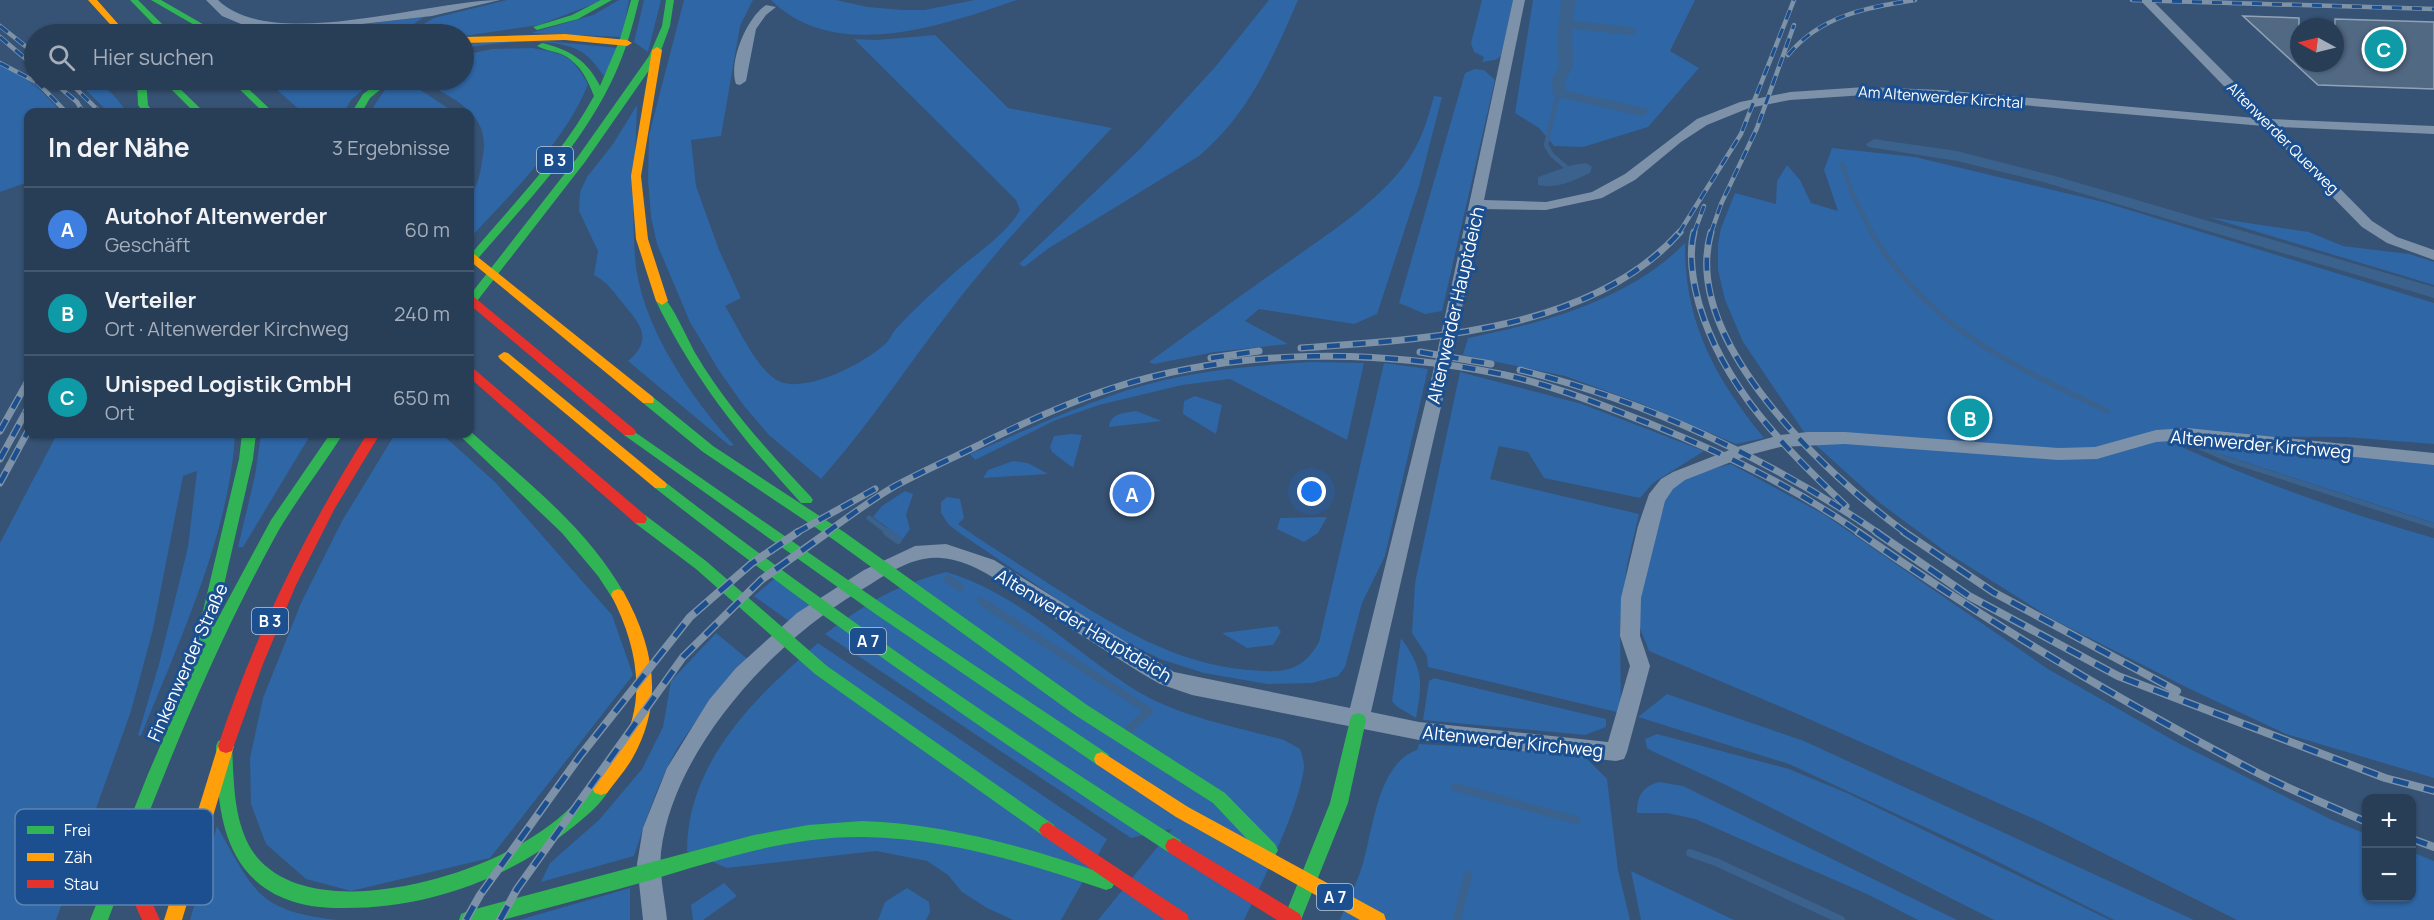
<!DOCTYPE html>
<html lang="de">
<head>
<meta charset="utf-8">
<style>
  :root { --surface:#283e57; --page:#344961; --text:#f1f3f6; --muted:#a5aeba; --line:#44576d; --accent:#95b2f1 }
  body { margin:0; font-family:Manrope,sans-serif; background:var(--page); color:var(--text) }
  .controls { position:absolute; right:18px; bottom:18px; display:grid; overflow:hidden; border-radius:12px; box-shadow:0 2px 4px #0004 }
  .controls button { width:54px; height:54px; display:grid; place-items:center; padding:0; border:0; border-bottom:2px solid var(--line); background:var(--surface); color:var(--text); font:30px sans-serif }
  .compass { position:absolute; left:2290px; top:18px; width:54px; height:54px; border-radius:50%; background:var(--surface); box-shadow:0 2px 4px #0004; rotate:277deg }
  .you { position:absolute; left:1312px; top:492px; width:21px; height:21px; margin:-15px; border:4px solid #fff; border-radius:50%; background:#1a73e8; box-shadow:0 0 0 9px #1a73e833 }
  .badge { display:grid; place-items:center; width:39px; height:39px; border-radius:50%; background:var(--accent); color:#fff; font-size:20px; font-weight:700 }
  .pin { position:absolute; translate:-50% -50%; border:3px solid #fff; box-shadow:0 2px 6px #0006 }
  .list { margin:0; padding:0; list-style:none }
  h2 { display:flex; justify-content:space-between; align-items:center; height:78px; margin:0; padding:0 24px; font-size:26px }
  h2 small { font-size:20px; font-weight:400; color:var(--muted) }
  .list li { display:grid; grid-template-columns:39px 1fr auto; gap:18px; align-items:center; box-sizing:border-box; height:84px; padding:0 24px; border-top:2px solid var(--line) }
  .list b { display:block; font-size:22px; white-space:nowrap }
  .list p { margin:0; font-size:20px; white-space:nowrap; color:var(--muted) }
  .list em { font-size:20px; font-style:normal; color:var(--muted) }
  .icon { flex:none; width:33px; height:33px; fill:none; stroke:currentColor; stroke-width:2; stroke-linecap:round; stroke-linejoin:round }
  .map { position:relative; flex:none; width:2434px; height:920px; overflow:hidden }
  .search { position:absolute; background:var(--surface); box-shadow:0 2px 4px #0004; left:24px; top:24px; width:450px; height:66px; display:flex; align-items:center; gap:15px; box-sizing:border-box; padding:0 21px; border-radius:33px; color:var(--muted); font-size:22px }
  .panel { position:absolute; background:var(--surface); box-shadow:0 2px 4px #0004; left:24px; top:108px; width:450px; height:330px; border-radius:12px }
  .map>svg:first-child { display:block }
  .green { fill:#2f66a5 }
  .water { fill:#3b618d }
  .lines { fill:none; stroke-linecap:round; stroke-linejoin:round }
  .stream-far2 { stroke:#3b618d; stroke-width:4.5 }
  .stream-far1 { stroke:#3b618d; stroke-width:5 }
  .stream { stroke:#3b618d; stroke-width:8 }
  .canal { fill:#3b618d; fill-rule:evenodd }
  .building { fill:#526984; stroke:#92a2b6; stroke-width:1.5 }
  .street { fill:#7d92a8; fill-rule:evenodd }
  .fast { fill:#30b455; fill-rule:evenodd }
  .slow { fill:#ff9f0a; fill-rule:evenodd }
  .jam { fill:#e5322d; fill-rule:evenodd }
  .rail-far2-casing { stroke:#7e92a7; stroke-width:4.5 }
  .rail-far1-casing { stroke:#7e92a7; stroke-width:7 }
  .rail-casing { stroke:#7e92a7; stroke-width:8 }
  .rail-far2 { stroke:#1b4f8f; stroke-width:3; stroke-dasharray:10; stroke-linecap:butt }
  .rail-far1 { stroke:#1b4f8f; stroke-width:4.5; stroke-dasharray:13; stroke-linecap:butt }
  .rail { stroke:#1b4f8f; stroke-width:5; stroke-dasharray:16; stroke-linecap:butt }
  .labels { text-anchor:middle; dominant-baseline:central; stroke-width:6; stroke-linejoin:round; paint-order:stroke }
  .far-street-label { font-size:15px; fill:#fff; stroke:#1b4f8f }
  .shield { fill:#1b4f8f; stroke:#bbcadd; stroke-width:1.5 }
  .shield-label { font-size:16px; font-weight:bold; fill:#fff }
  .street-label { font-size:18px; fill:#fff; stroke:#1b4f8f }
  .key { fill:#1b4f8f; stroke:#5f84b1; stroke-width:1.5 }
  .key-label { font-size:16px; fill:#fff }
</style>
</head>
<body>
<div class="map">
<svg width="2434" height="920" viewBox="0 0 2434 920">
  <rect width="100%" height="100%" fill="#365274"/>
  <g class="green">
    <path d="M507,0H604L539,25L464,36L406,34L434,18Z"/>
    <path d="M619,0H629L622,37L531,33L593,15Z"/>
    <path d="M644,0H661L648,52L634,42Z"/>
    <path d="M684,0H753L740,26L721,136L691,140L696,186L719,250L741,298L725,306C738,326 760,378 784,383C812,390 864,363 884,345C889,341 891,335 895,330C913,310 934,291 954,273C976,253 1005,236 1020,210L1016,200L854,39L877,40L935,35L1008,108L1112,128C1064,179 1015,229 971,284C919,348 876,417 821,479L769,435L744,406L718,369L690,322L657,244L651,217L648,180L649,135Z"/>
    <path d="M771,0H836L868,7L903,10H924L975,0H1017C944,25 835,64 771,0Z"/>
    <path d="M1269,0H1298C1273,58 1248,115 1199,156L1049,248L1024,267L1019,264L1140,149L1216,66Z"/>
    <path d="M1482,0H1513L1501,56L1495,60L1482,62L1484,57L1474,52L1471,43Z"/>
    <path d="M1533,0H1695L1670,51L1699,68L1648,127L1583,147L1554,146L1539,128L1515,113Z"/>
    <path d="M424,17L399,34H267L278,29L313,30Z"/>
    <path d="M526,39L619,48L604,76C597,67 592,59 582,52C556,35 494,43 464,48V43Z"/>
    <path d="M533,48C566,55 571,54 588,84C567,139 511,194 471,237C465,220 469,198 477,183C480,176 481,168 482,160C493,114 455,100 421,80H464V55L492,49Z"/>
    <path d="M0,65L36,85L61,112H28V182L0,192Z"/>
    <path d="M1475,69L1484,70L1495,80L1442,311L1425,314L1399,303L1465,73Z"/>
    <path d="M76,80C102,79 113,93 127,112H108Z"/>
    <path d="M266,80H374L351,100L344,112H302Z"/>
    <path d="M400,80H405L454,112H370L384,91Z"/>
    <path d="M1434,96L1442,97L1419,186L1377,314L1354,324L1259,309L1245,321L1288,344L1215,352L1154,364L1149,362C1195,329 1240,296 1287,263C1325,236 1375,204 1403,167C1420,145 1427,122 1434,96Z"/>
    <path d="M637,105C636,155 631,207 635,257C640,324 690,396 734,445L730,446L628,361C655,338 639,323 621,301C613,291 606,281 594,275L598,251L579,211L580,192L587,177L613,144Z"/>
    <path d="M1832,148L1915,157L2103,202L2434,303V444L2345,437L2158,436C2247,478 2339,511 2434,538V778L2286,734L2190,689L2052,619L1946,552L1880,503L1808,438L1743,342L1725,300L1718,270V244L1721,228L1735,193L1776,204L1777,181L1787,165L1800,180L1811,203L1838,211L1824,170Z"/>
    <path d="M2208,217L2309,232L2343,246L2409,254L2434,262V285Z"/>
    <path d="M1685,243C1684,322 1715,378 1764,438L1736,444L1642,404L1565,376L1463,355L1468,338C1544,323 1629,300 1685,243Z"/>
    <path d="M1311,362L1364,363L1347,440L1230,379L1182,385L1099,405L1056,420L975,460L970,454C1034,427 1097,396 1164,380C1212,369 1262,365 1311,362Z"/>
    <path d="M1384,363L1428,369L1385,556L1362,603L1345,667L1338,676L1312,683L1267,684L1204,673L1160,659L1120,639L1060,601L961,534L949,525L941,513V502L947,497L960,499L964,518L958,524C989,546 1022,566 1054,587C1115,626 1175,664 1249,670C1263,671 1282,673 1294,667C1306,662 1313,652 1319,642Z"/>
    <path d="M1460,372L1582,404L1704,451L1653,483L1640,498L1544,478L1528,452L1499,446L1490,479L1639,514L1627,565L1620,622L1621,713L1428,667L1427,656L1412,633L1415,583Z"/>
    <path d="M1195,396L1222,405L1216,434L1183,414L1184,401Z"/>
    <path d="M1136,411L1162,421L1109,427C1110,413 1125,413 1136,411Z"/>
    <path d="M57,434H235C230,533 178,644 141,736L138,735L159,664L188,547L197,471L183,476L153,629L131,711L56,920H0V543Z"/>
    <path d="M261,434H311L243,547H238L255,476Z"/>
    <path d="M395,434H442L495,482L612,615L633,675L490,858L351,891L306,879L266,844L251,804L250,758L263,698L301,603L342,521Z"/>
    <path d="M1071,434L1082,435L1073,468L1052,452L1050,447L1054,436Z"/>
    <path d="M2197,441L2434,463V523L2207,450Z"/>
    <path d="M1013,461L1028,463L1048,474L983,478L988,470Z"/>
    <path d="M1731,464L1825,515L2048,669L2180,744L2330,819L2366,834V898H2412V852L2434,861V920H2237L2041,822L1793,712L1649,651C1646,641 1638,627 1638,616C1639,594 1656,502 1671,487C1681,476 1716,468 1731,464Z"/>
    <path d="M905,491L913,494L906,515L910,529L903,539L873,517L882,506Z"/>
    <path d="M1327,517L1318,533L1304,542L1277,529L1280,518Z"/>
    <path d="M946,572C1016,592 1069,647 1129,686C1174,716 1233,726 1284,740L1300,749C1302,755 1304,761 1304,767C1300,806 1262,883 1244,920H1098L1172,829L1131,838L825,634C870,601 892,587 946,572Z"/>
    <path d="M781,573L818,601L793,624L754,596Z"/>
    <path d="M1277,626L1281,632L1273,645L1247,648L1222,633Z"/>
    <path d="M716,633L750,661C724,689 697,716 677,749C658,782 646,820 634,856L541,882L550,863L599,820L642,769L663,727L671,681Z"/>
    <path d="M1401,638C1423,669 1423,681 1416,718L1396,706L1392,701Z"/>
    <path d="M818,643L1107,839L1061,920H1013L987,908L962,892L948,875L927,861L876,851L727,868L687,851C687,762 756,696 818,643Z"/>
    <path d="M1434,678L1606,719V727L1585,735L1423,720L1429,681Z"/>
    <path d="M1667,694L1804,741L2194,920H2114L1974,850L1789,764L1638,717Z"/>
    <path d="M1657,734L1789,769L1847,793L2110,920H1994L1726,785L1654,752L1647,748L1645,739Z"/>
    <path d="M1419,744L1565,752L1587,759L1607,779L1618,870L1630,920H1340C1348,901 1357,883 1363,863C1373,829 1378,763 1417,750Z"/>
    <path d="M1659,782L1683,786L1957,920H1918L1869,895L1695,819L1667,813H1637C1637,796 1642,787 1659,782Z"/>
    <path d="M217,826C254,891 257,911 337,920H190Z"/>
    <path d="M1631,871L1734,920H1641Z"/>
    <path d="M724,883L737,896L703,920H693L691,905Z"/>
    <path d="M630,888V920H519Z"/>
    <path d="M907,888L929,902L930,912L926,920H878L885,902Z"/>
  </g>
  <path class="water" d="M1586,163L1592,167L1590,173C1573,181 1557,189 1538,185V177L1572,165Z"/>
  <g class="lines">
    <g class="stream-far2">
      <path d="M1558,93L1546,145L1552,155L1566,167"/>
      <path d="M1842,164L1853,195L1872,233"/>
    </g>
    <g class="stream-far1">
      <path d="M1871,232C1931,330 2009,363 2107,411"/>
      <path d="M2197,446L2229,460L2434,526"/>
      <path d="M869,518L889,533"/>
    </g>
    <g class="stream">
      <path d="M887,532L898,540"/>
      <path d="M948,579L960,587"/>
      <path d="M981,601L1149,711L1130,728"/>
      <path d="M1455,787L1576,820"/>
      <path d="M1690,853L1716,862L1841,920"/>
      <path d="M1457,920L1468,875"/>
    </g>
    <g class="canal">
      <path d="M1561,0H1575L1573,21L1631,27L1638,31L1631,35L1572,29L1573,66L1566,79V91L1646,108L1649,111L1646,114L1641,116L1553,96L1552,79L1559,66L1557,40Z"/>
      <path d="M1874,139L1957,151L2055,176L2434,287V298L2043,182L1957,161L1868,147L1866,144Z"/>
    </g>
  </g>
  <path class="building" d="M2243,16L2299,18V63H2335V19L2434,22V89L2318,85Z"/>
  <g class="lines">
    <g class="street">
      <path d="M206,0H218C272,53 429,0 500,0L432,16L292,32L241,24L222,16Z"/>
      <path d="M1513,0H1525L1484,200L1546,202L1592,192L1625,174L1697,119L1740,102L1790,92L1865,87L1941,90L2255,118L2140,0H2152L2271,119L2434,126V134L2279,127L2372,221L2397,237L2434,250V260L2387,243L2362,227L2263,126L1941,98L1865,95L1790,100L1749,108L1707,125L1681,142L1635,180L1602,198L1546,210L1482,209L1449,372L1371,712L1419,722L1608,742L1630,666L1620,636L1621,598L1638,526L1649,494L1661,479L1673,472L1737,447L1780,435L1808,432H1845L2058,448L2095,447L2156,430L2187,428L2434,453V465L2187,440L2156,442L2097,459L2058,460L1845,444L1780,447L1749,455L1685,480L1673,489L1665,501L1641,598L1640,636L1650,666L1627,752L1624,759L1616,761L1419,740L1192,695L1160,684L1141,673C1106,651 1072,629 1037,607C1008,588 977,561 941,558C911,555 883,577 858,592C773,642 673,750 661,852C659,875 665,898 667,920H643L637,864L643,828L667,768L709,700L736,668L797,613L864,570L915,546L946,544L994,560L1174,672L1350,708L1433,372Z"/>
      <path d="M766,5L776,7L766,15L756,29L746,81L740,85L736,84C728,62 747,17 766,5Z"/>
    </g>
    <g class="fast">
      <path d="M130,0H138L172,34H163Z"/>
      <path d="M151,0H161L220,34H210Z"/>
      <path d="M601,0H612L578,19L537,30L533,27L572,15Z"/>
      <path d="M631,0H639C633,25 626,50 615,74C583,145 525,204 474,263L470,264V255C513,204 562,155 594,96C587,78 579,62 561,54C553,51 544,50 537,46L542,43C570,50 587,60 600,86L620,39Z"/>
      <path d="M666,0H674L670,26L659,56L585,162L474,305H470V295L577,158L649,56L662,26Z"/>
      <path d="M137,80H146L148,105L153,112H143L138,105Z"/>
      <path d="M162,80H171L204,112H194Z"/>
      <path d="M230,80H239L273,112H263Z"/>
      <path d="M382,80H392L370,98L362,112H352L363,94Z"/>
      <path d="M662,297C671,300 690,345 697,356C728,408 770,453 811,497L813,500L811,503H801C744,441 693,378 656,301Z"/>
      <path d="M648,396L653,397L713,446L844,532L1087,705L1225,793L1275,844L1278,850L1275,856L1269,858L1263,856L1213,803L1075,715L834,540L703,452L643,403L642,400Z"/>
      <path d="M629,428L887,607L1108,754L1110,759L1108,764L1102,766L1096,764L877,615L624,435L622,432L624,429Z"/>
      <path d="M470,431C525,480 589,529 625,595L623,599H613L598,576L562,533L458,434H470Z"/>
      <path d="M242,434H256L253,459L215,624L271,520L330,434H343C321,469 295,501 275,537C208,659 157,789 108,920H90L148,774L184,691L239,459Z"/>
      <path d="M660,480L665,482C831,610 1003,728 1180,840L1183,846L1180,852L1174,854L1168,852C992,737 820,618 655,488L653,485L655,482Z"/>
      <path d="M640,514L645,515L706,561L827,666L1054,825L1057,830L1054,835L1048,838L1042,835L815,674L696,569L635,523L633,519L635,515Z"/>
      <path d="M1358,713L1364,715L1366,720L1348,803L1301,920H1283L1330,803L1350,720L1352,715Z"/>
      <path d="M224,739L230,741L232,746C234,782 233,826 256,856C308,920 446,884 508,851C531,839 554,824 572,806C579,799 586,789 594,784C599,780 602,781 607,783L610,788C602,804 583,819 569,830C506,880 426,908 346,908C315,909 280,903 256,881C219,848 217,792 216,746L218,741Z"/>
      <path d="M862,821C947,824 1026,847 1106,874L1112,876L1115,882L1112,888L1106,890C1027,863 947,838 863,837C791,836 720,859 651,880C601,894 551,907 502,920H459L461,914L468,911L754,835L808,825Z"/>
    </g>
    <g class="slow">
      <path d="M88,0H97L127,34H119Z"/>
      <path d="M565,34L627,40L632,43L627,46L565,40L464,43V37Z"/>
      <path d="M657,47L662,50L641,176L648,239L668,301L662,305L656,301L636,239L631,176L652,50Z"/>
      <path d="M470,253L474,254L653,397L654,400L653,403H643L470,261Z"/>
      <path d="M504,352L508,353L665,482L667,485L665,488H655L500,359L498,356Z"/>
      <path d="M618,589L623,591C654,647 665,701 632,759C625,771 615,782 607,793L601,795L595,793L592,788C599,774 611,763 619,750C649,700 636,643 611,595L613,591Z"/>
      <path d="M226,739L232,741L234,746L182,920H164L218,746L220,741Z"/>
      <path d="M1102,752L1188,807L1384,914L1386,920H1360L1176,817L1096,764L1094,759L1096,754Z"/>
    </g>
    <g class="jam">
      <path d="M470,295L474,297L634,429L636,432L634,435H624L470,305Z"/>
      <path d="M470,368L474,369L645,515L647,519L645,523H635L470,378Z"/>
      <path d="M367,434H380L335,508L296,585L263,664L232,751L226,753L220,751L218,746C255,635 305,532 367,434Z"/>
      <path d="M133,822L139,825L142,830L149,896L160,920H142L131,896L124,830L127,825Z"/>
      <path d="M1048,822L1187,914L1189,920H1165L1042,835L1039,830L1042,825Z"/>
      <path d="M1174,838L1300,914L1302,920H1277L1168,852L1165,846L1168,840Z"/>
    </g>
    <defs>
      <g id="rail-far2">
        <path d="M2132,0L2434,9"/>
        <path d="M0,26L34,53"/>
        <path d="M0,37L34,66"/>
        <path d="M1788,55C1820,16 1867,7 1915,0"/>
        <path d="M0,63L38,83L66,112"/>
        <path d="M51,80L77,102L83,112"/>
        <path d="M67,80L100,112"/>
        <path d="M1679,233L1741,134L1794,0"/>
        <path d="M1694,233L1704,206"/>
        <path d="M1711,233L1721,204L1757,128L1794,25"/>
      </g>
      <g id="rail-far1">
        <path d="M1694,232C1688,255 1693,282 1699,304C1724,388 1784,447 1846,506"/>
        <path d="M1711,232C1680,341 1827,475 1906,533"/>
        <path d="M1301,348C1425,339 1591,332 1680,232"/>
        <path d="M1420,352L1491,364"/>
        <path d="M1211,358L1259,351"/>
        <path d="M1520,370C1647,401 1770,459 1878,533"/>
        <path d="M0,431L28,381"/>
        <path d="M0,459L28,408"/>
        <path d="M0,483L28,431"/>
        <path d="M796,533L875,489"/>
        <path d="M826,533C848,517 871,500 895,486C921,472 948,460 975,447C1019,425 1066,403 1113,388C1238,348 1378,348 1505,375C1556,386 1604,406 1653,425C1727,455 1794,487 1860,533"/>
      </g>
      <g id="rail">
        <path d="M1858,532C1984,620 2118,700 2254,771C2290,790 2329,805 2366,822"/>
        <path d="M1876,532L1969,596L2118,676L2385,778L2434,791"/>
        <path d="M1904,532L1993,592L2177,691"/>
        <path d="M2412,839L2434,847"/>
        <path d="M466,920L480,895L580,756L690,617L751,564L798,532"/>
        <path d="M500,920L517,889L683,657L761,580L828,532"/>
      </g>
    </defs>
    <use href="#rail-far2" class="rail-far2-casing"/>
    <use href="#rail-far1" class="rail-far1-casing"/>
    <use href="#rail" class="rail-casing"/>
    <use href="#rail-far2" class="rail-far2"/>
    <use href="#rail-far1" class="rail-far1"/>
    <use href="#rail" class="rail"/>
  </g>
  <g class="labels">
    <g class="far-street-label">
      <text transform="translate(1941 97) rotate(4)">Am Altenwerder Kirchtal</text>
      <text transform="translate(2283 138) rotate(45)">Altenwerder Querweg</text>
    </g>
    <g class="shield">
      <rect x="537" y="147" width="36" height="26" rx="4.5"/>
      <rect x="252" y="608" width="36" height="26" rx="4.5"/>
      <rect x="850" y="628" width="36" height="26" rx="4.5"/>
      <rect x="1317" y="884" width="36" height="26" rx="4.5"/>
    </g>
    <g class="shield-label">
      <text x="555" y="160">B 3</text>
      <text x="270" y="621">B 3</text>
      <text x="868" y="641">A 7</text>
      <text x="1335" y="897">A 7</text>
    </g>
    <g class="street-label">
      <text transform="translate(1455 305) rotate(-77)">Altenwerder Hauptdeich</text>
      <text transform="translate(2261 444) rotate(5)">Altenwerder Kirchweg</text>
      <text transform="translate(1084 625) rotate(31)">Altenwerder Hauptdeich</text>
      <text transform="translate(187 662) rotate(-66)">Finkenwerder Straße</text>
      <text transform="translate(1513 741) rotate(6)">Altenwerder Kirchweg</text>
    </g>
  </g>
  <rect x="15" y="809" width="198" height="96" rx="9" class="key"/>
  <rect x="27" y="826" width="27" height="8" fill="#30b455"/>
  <rect x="27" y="853" width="27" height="8" fill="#ff9f0a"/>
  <rect x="27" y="880" width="27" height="8" fill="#e5322d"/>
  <g class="key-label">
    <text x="64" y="836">Frei</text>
    <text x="64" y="863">Zäh</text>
    <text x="64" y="890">Stau</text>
  </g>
</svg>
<div class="controls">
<button>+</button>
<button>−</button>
</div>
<svg class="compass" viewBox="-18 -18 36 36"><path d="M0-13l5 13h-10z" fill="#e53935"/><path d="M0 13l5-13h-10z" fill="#a5aeba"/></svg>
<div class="you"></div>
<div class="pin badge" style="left:1132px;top:494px;background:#3f7fe0">A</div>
<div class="pin badge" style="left:1970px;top:418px;background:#0f9aa8">B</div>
<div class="pin badge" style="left:2384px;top:49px;background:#0f9aa8">C</div>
<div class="search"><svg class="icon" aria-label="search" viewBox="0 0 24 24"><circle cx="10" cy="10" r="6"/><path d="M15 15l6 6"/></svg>Hier suchen</div>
<section class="panel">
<h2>In der Nähe<small>3 Ergebnisse</small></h2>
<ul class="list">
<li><span class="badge" style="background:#3f7fe0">A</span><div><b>Autohof Altenwerder</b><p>Geschäft</p></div><em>60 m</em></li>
<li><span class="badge" style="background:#0f9aa8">B</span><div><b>Verteiler</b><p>Ort · Altenwerder Kirchweg</p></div><em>240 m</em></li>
<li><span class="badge" style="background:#0f9aa8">C</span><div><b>Unisped Logistik GmbH</b><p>Ort</p></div><em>650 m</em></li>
</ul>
</section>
</div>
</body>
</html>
